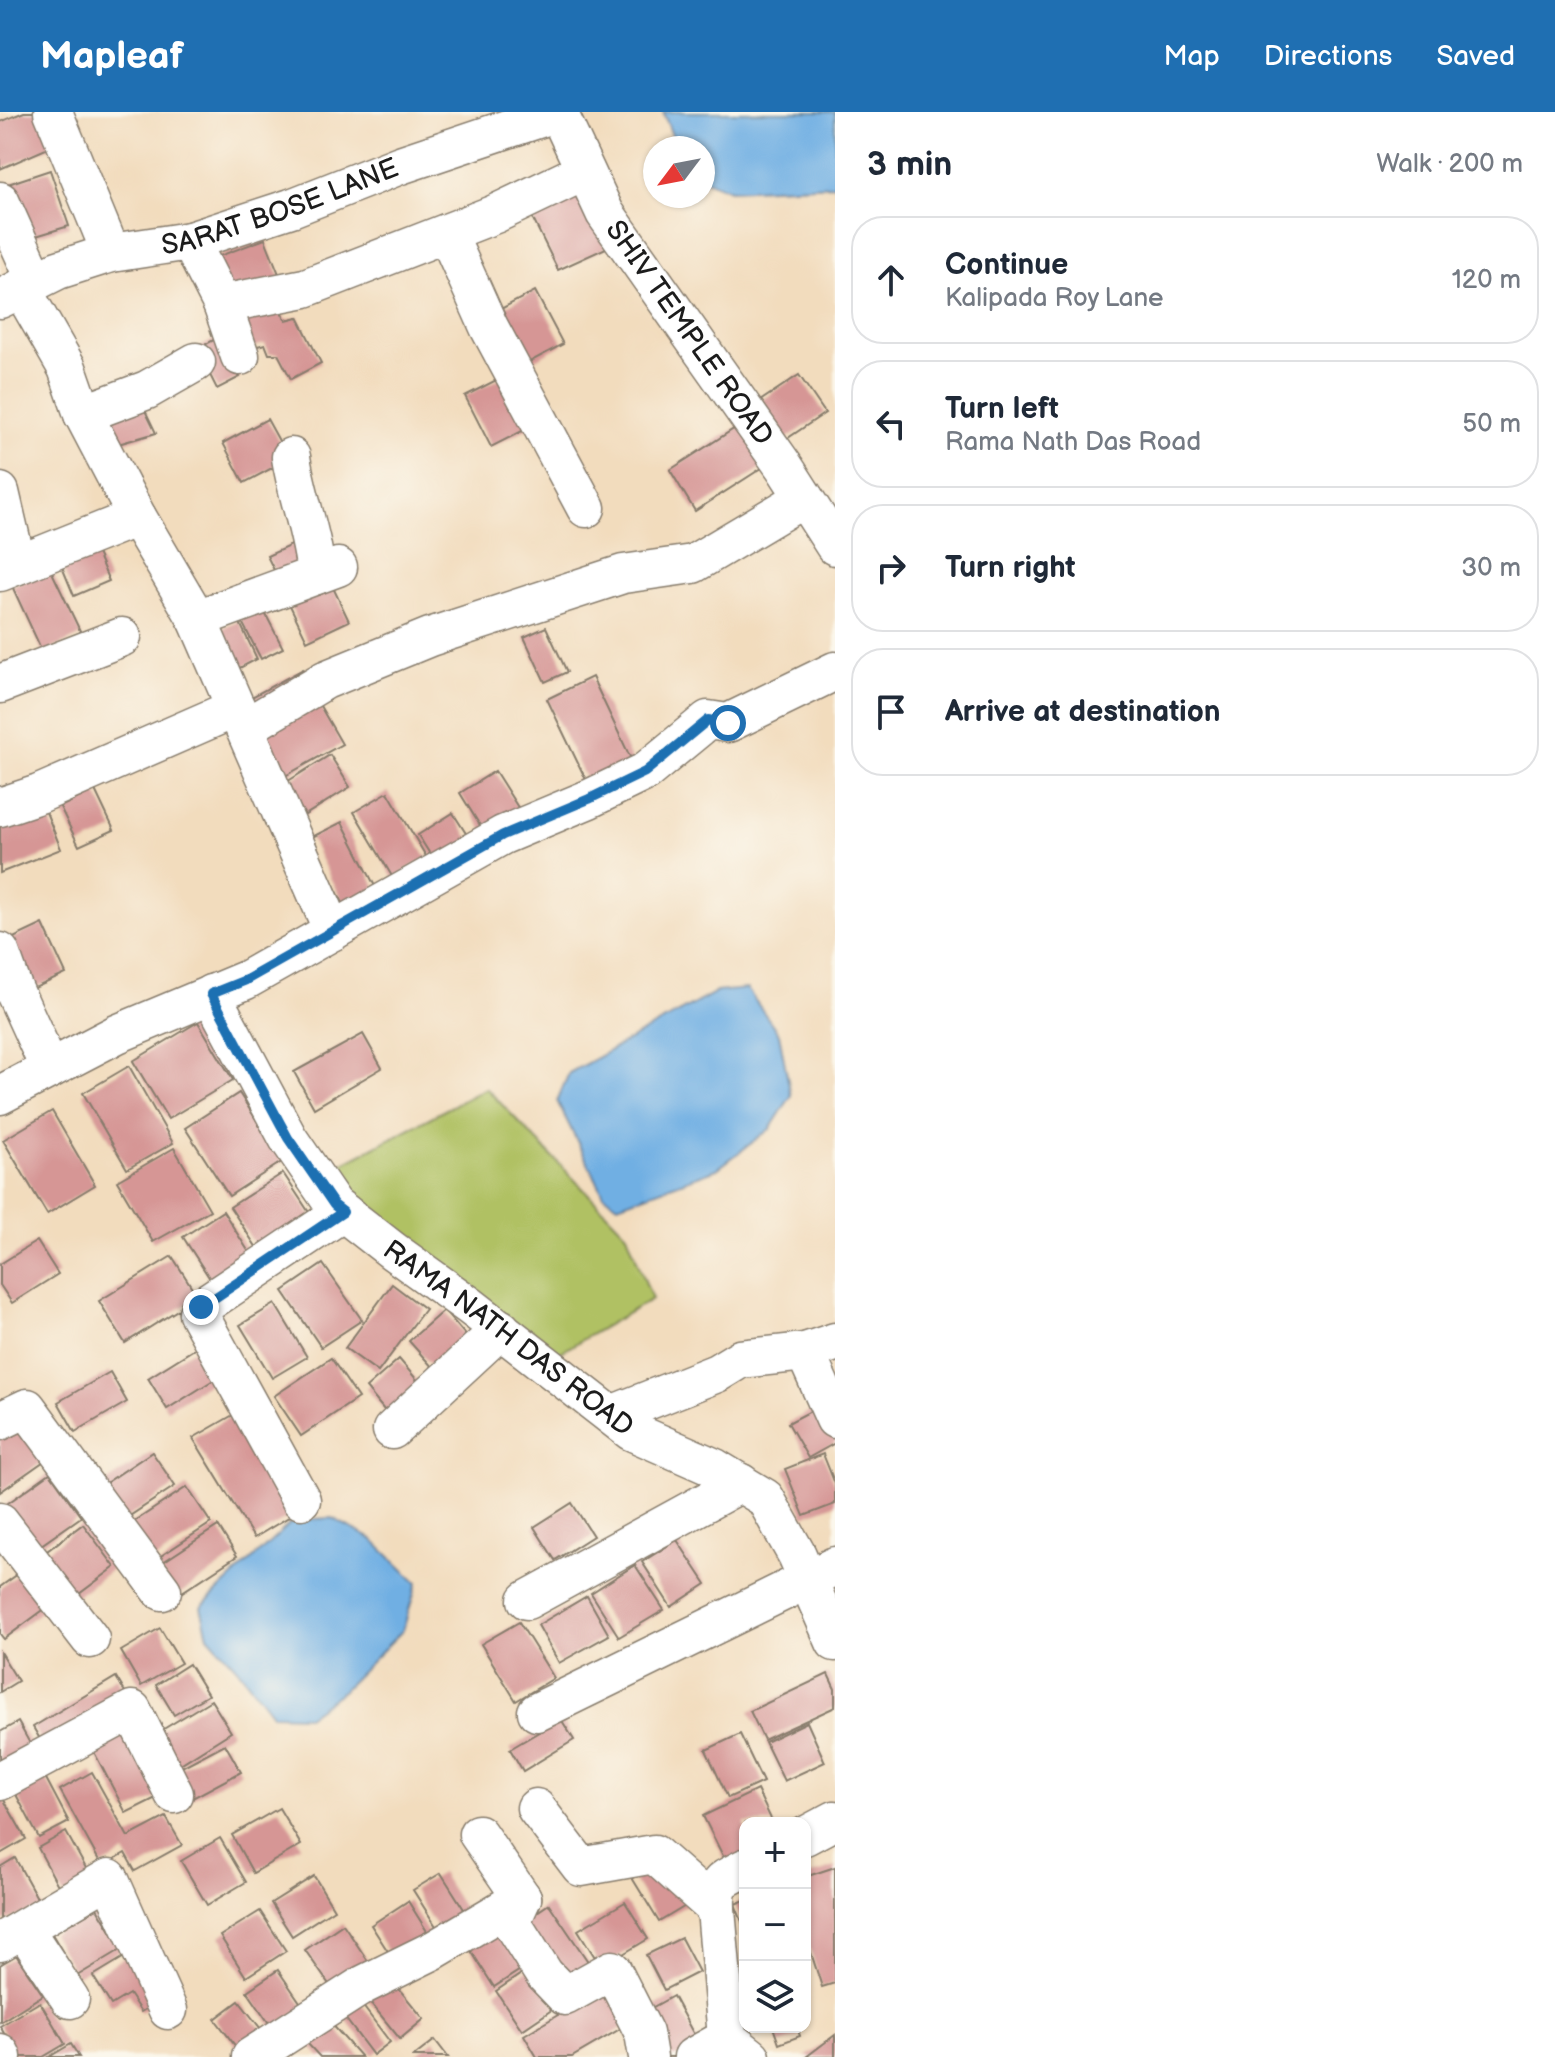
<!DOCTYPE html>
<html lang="en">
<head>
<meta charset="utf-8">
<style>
  :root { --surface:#fff; --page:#f6f6f7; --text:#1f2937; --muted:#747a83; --line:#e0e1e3; --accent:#1f6fb2 }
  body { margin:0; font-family:"Balsamiq Sans",sans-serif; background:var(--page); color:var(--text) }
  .controls { position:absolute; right:24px; bottom:24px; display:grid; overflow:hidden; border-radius:16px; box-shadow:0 2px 6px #0004 }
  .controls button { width:72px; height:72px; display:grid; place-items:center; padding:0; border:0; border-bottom:2px solid var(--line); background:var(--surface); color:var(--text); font:40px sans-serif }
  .compass { position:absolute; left:643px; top:24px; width:72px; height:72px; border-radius:50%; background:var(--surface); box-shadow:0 2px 6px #0004; rotate:238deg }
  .stop { position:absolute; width:24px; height:24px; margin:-18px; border:6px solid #1f6fb2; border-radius:50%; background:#fff }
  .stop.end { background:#1f6fb2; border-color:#fff; box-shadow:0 2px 8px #0008 }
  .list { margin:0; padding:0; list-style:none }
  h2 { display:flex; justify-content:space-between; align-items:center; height:104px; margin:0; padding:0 32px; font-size:34px }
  h2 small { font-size:26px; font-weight:400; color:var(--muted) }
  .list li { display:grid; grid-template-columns:52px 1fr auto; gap:24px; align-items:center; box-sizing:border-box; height:128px; margin:0 16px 16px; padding:0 16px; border:2px solid var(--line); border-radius:32px }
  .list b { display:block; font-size:30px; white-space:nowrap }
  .list p { margin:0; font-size:26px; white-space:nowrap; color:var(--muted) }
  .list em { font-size:26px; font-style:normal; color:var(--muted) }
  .icon { flex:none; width:44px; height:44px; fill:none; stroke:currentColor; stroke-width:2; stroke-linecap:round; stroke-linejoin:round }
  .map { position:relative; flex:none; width:835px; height:1945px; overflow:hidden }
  header { display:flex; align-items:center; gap:48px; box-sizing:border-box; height:112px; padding:0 40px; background:var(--accent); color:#fff }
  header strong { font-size:38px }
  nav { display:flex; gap:44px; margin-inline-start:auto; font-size:28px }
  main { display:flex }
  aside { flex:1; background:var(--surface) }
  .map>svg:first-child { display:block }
  .green { fill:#b0c164; stroke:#666e40; stroke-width:2 }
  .water { fill:#70afe3; stroke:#466680; stroke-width:2 }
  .building { fill:#d69695 }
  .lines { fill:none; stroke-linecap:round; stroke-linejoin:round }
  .street-casing { stroke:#877c6c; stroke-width:41 }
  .street { stroke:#fff; stroke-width:38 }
  .route { stroke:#1f6fb2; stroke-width:10 }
  .labels { text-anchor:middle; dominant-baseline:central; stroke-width:6; stroke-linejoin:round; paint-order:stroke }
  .street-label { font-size:28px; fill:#1c1c1c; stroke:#fbf7ec }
</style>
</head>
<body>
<header>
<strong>Mapleaf</strong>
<nav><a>Map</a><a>Directions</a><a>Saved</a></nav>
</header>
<main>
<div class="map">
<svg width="835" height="1945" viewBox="0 0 835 1945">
  <rect width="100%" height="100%" fill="#fbf7ec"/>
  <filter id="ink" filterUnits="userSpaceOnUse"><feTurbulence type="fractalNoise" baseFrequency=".0125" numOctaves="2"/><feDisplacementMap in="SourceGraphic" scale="16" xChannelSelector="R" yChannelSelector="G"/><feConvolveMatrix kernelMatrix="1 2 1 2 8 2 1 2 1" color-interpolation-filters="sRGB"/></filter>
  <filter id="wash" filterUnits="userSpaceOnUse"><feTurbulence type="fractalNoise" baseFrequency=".006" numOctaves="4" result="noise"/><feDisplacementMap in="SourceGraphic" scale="32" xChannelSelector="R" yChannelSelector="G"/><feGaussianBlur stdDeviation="1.8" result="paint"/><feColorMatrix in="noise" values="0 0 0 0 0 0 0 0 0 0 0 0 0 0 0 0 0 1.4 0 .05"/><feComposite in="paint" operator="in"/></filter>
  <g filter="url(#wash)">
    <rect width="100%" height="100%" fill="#f2dcbd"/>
    <path class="green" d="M486,976L627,1122L652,1187L549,1247L323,1062Z"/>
    <g class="water">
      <path d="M663,0H835V73L730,78L703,67V36H677Z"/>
      <path d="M747,877L779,922L791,984L770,1017L717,1057L618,1093L604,1083L557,989L569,961L716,880Z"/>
      <path d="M332,1406L372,1427L417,1471L403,1518L339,1582L307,1604L273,1603L237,1556L208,1524L201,1495L294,1408Z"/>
    </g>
    <g id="blocks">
      <g class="building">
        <path d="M24,0H39L53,34L0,57V10Z"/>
        <path d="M50,58L69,114L26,127L8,72Z"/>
        <path d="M576,74L606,136L558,158L528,97Z"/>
        <path d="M265,127L281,167L230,186L214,146Z"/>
        <path d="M535,179L563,232L526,252L497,199Z"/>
        <path d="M277,193L286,208L298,205L321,251L291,267L278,242H269L265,232L250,236L237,207Z"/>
        <path d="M219,225L240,265L217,277L197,237Z"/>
        <path d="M510,261L536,312L491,335L465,284Z"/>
        <path d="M799,263L825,301L782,330L757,291Z"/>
        <path d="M140,288L156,321L111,334L98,301Z"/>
        <path d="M267,307L289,347L244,371L223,331Z"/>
        <path d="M740,313L765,354L695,399L670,358Z"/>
        <path d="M300,429L314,459L282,474L267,444Z"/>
        <path d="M96,439L109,469L74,484L62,455Z"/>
        <path d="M50,456L82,523L43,541L12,474Z"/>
        <path d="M328,465L349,509L307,529L286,485Z"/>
        <path d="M261,493L283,536L261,547L239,504Z"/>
        <path d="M239,509L257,547L234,559L216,520Z"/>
        <path d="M546,515L567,560L545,570L524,525Z"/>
        <path d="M303,557L311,573L254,604L246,588Z"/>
        <path d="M592,565L633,651L588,672L547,587Z"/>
        <path d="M316,587L342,632L285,664L260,619Z"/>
        <path d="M330,643L350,675L305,703L285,671Z"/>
        <path d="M495,659L524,705L489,728L460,681Z"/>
        <path d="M95,678L114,718L79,734L60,695Z"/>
        <path d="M388,680L427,746L393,766L354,700Z"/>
        <path d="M44,695L61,737L0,761V712Z"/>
        <path d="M453,701L472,731L437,753L418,723Z"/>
        <path d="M342,710L380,784L348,801L310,726Z"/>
        <path d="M43,812L66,862L30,878L7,829Z"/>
        <path d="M198,910L233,968L168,1007L133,949Z"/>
        <path d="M363,922L382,956L314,996L294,960Z"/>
        <path d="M129,954L173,1031L127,1057L83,981Z"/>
        <path d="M239,981L283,1049L229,1084L185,1016Z"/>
        <path d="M52,999L95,1073L47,1102L3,1028Z"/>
        <path d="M174,1036L210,1098L153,1130L117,1069Z"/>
        <path d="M283,1061L312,1105L259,1139L230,1095Z"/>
        <path d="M223,1099L252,1145L212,1170L183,1125Z"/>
        <path d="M37,1129L58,1162L12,1191L0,1173V1152Z"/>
        <path d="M172,1144L198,1185L125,1231L99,1189Z"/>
        <path d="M323,1152L362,1208L321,1235L283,1179Z"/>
        <path d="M392,1172L425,1197L378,1260L345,1236Z"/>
        <path d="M275,1192L307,1245L272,1266L240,1213Z"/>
        <path d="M444,1198L468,1226L434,1257L409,1229Z"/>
        <path d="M196,1236L215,1267L167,1297L148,1266Z"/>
        <path d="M331,1246L358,1286L301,1324L274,1284Z"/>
        <path d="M399,1247L423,1275L389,1304L366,1276Z"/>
        <path d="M110,1260L127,1290L75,1320L58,1290Z"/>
        <path d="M820,1294L835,1320V1331L808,1346L788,1311Z"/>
        <path d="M233,1303L292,1403L254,1426L193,1326Z"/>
        <path d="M20,1308L47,1347L0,1380V1322Z"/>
        <path d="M152,1340L175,1374L122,1409L100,1375Z"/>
        <path d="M823,1342L835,1372V1392L804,1404L785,1357Z"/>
        <path d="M50,1361L81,1405L34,1438L4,1394Z"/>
        <path d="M187,1375L211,1411L153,1449L129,1413Z"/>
        <path d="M572,1391L593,1424L555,1448L534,1415Z"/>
        <path d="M83,1412L115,1455L71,1488L39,1445Z"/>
        <path d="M218,1414L237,1444L176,1484L157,1454Z"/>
        <path d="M677,1428L706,1472L671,1495L642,1450Z"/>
        <path d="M635,1453L664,1498L619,1525L591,1481Z"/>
        <path d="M25,1457L50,1493L4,1527L0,1522V1475Z"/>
        <path d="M587,1484L609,1523L559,1551L538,1513Z"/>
        <path d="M519,1510L554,1566L516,1589L481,1532Z"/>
        <path d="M160,1516L181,1551L141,1574L121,1539Z"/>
        <path d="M0,1540L18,1569L0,1580Z"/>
        <path d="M189,1552L208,1583L174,1603L156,1573Z"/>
        <path d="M828,1562L835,1577V1595L764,1628L750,1599Z"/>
        <path d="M116,1565L132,1592L48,1641L33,1615Z"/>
        <path d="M211,1588L231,1620L177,1654L157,1621Z"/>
        <path d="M561,1607L574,1628L523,1659L510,1637Z"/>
        <path d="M18,1610L37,1644L0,1664V1620Z"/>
        <path d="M807,1610L825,1650L784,1669L765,1630Z"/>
        <path d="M133,1617L166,1681L126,1701L93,1638Z"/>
        <path d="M740,1622L763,1670L728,1686L706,1638Z"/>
        <path d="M225,1632L241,1660L187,1689L172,1660Z"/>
        <path d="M42,1659L69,1710L39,1726L12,1675Z"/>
        <path d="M92,1660L128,1725L166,1705L182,1733L135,1759L125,1741L102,1754L60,1678Z"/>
        <path d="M757,1678L773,1711H745V1744L727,1752L703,1704Z"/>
        <path d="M0,1681L26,1727L0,1742Z"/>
        <path d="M279,1696L301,1733L253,1761L232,1723Z"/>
        <path d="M66,1720L92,1767L63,1783L38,1736Z"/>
        <path d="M220,1726L246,1770L207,1793L181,1749Z"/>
        <path d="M15,1746L42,1795L0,1811V1755Z"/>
        <path d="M645,1749L687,1793L659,1810L626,1756Z"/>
        <path d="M835,1755V1871L822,1875L805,1822V1765Z"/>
        <path d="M441,1761L472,1810L444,1827L413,1778Z"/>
        <path d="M314,1764L334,1797L292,1824L271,1791Z"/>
        <path d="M745,1788V1817L735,1792Z"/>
        <path d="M408,1789L433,1829L396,1852L371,1813Z"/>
        <path d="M625,1790L648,1827L601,1855L578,1818Z"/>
        <path d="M549,1792L595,1860L566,1879L521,1811Z"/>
        <path d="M97,1796L122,1837L77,1864L52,1822Z"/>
        <path d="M260,1799L286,1839L246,1865L220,1824Z"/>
        <path d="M343,1812L370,1852L333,1878L305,1838Z"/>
        <path d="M502,1812L528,1853L494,1875L468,1834Z"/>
        <path d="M681,1826L699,1860L664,1878L646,1843Z"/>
        <path d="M131,1841L160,1888L141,1900L129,1882L111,1893L93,1864Z"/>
        <path d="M16,1843L43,1883L0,1910V1853Z"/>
        <path d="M530,1856L556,1895L522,1918L496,1879Z"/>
        <path d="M278,1858L304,1896L273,1917L247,1879Z"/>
        <path d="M389,1865L424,1907L400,1927L365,1884Z"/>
        <path d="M609,1873L632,1910L572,1945H537L524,1923Z"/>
        <path d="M673,1884L699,1932L676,1945H663L639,1903Z"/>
        <path d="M356,1885L390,1930L373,1943L339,1898Z"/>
        <path d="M239,1889L268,1926L243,1944L215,1907Z"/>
        <path d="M40,1890L65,1932L43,1945H17L0,1914Z"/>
        <path d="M330,1910L361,1945H320L307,1931Z"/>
        <path d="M773,1915H797L800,1924L779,1932Z"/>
        <path d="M835,1923V1945H806Z"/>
        <path d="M435,1928L448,1945H413Z"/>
        <path d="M71,1932L79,1945H49Z"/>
      </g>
    </g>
  </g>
  <g filter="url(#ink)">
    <use href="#blocks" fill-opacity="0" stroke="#877c6c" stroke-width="2"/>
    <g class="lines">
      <defs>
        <g id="street">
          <path d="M53,0L111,141"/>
          <path id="s1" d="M558,0L605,101L785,356L835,434"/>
          <path d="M0,89L36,169"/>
          <path d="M447,121L489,215L586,396"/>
          <path d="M190,129L222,192L240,244"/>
          <path d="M21,176L67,256L83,302L137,405L197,507L333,819"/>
          <path id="s2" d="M0,187L58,158L111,141L190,129L291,96L400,53L558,0"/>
          <path d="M222,192L305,176L495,102L585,59"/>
          <path d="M83,302L147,278L196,250"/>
          <path d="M291,345C297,385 313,423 316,463"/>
          <path d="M0,380L17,453"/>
          <path d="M0,460L137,405"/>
          <path d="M197,507L338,455"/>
          <path d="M0,572L122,525"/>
          <path d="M245,616L325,568L430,525L623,462L693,452L804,386"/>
          <path d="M0,695L39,682L236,596"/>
          <path d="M0,840L13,876L50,957"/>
          <path id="s3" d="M211,882L288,1026L334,1093L393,1139L470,1194L631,1319L715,1356L765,1386L797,1443L835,1530"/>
          <path d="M0,983L117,922L246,868L503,723L589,687L645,660L708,608L728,611L835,559"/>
          <path d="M805,1240L835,1307"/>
          <path d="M611,1303L717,1261L740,1247L805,1240L835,1230"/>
          <path d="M0,1309L27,1296L162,1479"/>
          <path d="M392,1318L501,1217"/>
          <path d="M301,1388L198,1201L201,1195L343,1100"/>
          <path d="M0,1410L90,1527"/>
          <path d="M527,1488L741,1371"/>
          <path d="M537,1600L835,1454"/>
          <path d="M0,1669L132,1598L174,1682"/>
          <path d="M536,1696L581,1755L654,1742L716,1797"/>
          <path d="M478,1722L522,1786L511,1810L544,1862L565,1884L612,1858L644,1921L648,1945"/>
          <path d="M805,1724L835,1708"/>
          <path d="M745,1756C721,1769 715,1768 716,1797L727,1926L751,1945"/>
          <path d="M24,1817L70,1887"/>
          <path d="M0,1830L109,1766L168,1898"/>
          <path d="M0,1941L2,1945"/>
          <path d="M251,1945L363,1873L434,1838L522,1786"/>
          <path d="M693,1945L727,1926"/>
        </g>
      </defs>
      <use href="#street" class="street-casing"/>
      <use href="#street" class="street"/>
    </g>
  </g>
  <g class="lines" filter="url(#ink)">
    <path class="route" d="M201,1195L343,1100L334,1093L288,1026L211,882L246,868L503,723L589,687L645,660L708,608L728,611"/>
  </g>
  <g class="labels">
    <g class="street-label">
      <text stroke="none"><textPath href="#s2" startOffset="296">SARAT BOSE LANE</textPath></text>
      <text stroke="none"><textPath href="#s1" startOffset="258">SHIV TEMPLE ROAD</textPath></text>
      <text stroke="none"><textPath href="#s3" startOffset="464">RAMA NATH DAS ROAD</textPath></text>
    </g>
  </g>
</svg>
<div class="controls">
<button>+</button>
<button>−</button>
<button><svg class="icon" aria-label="layers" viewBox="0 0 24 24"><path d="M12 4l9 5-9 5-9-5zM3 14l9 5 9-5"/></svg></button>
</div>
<svg class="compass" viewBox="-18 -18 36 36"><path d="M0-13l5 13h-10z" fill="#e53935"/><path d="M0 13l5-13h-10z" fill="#747a83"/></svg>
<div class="stop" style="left:728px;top:611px"></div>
<div class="stop end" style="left:201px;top:1195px"></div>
</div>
<aside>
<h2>3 min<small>Walk · 200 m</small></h2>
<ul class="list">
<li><svg class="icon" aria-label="ahead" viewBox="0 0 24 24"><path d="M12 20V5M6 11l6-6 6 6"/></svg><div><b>Continue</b><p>Kalipada Roy Lane</p></div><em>120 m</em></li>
<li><svg class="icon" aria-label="left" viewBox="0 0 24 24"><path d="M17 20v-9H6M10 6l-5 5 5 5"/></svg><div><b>Turn left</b><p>Rama Nath Das Road</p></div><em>50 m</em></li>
<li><svg class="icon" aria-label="right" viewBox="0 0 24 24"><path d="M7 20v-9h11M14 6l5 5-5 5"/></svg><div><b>Turn right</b></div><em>30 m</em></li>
<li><svg class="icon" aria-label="arrive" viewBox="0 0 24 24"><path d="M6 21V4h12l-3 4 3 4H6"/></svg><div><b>Arrive at destination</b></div></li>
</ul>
</aside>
</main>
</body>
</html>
